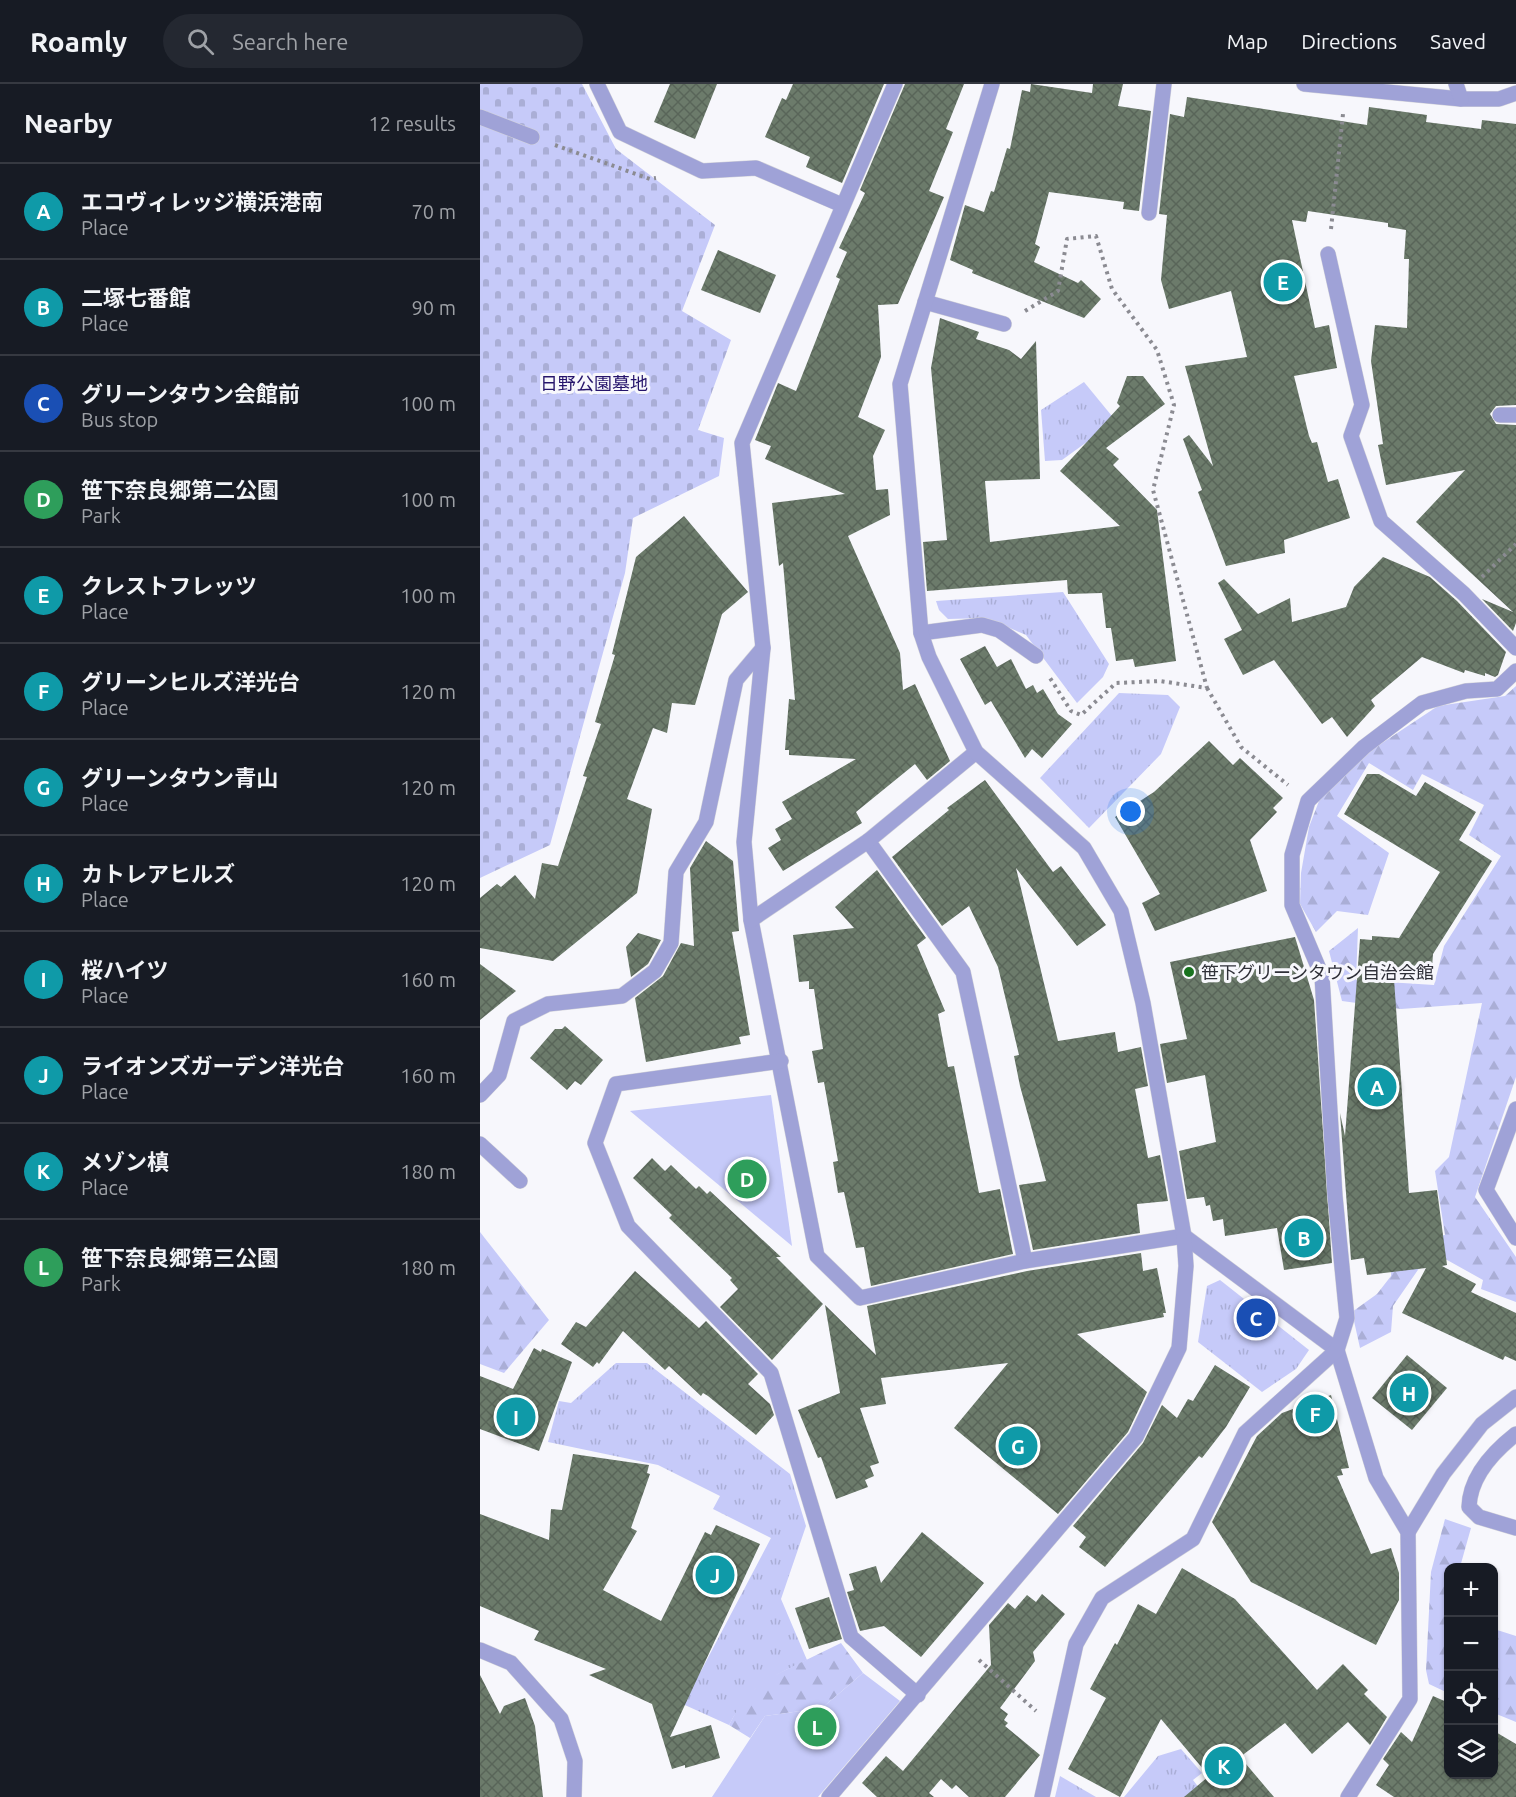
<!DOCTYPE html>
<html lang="en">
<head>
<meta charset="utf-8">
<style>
  :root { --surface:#171b24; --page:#242831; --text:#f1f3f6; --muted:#9ea1a6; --line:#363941; --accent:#8fb995 }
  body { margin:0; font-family:Ubuntu,"Noto Sans JP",sans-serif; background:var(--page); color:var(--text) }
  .controls { position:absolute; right:18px; bottom:18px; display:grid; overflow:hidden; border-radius:12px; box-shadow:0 2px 4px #0004 }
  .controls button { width:54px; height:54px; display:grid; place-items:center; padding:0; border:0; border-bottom:2px solid var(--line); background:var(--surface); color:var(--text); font:30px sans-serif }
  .you { position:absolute; left:651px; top:728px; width:21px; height:21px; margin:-15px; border:4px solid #fff; border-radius:50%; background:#1a73e8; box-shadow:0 0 0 9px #1a73e833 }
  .badge { display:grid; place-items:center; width:39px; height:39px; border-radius:50%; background:var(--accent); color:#fff; font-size:20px; font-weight:700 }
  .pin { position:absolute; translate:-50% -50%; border:3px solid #fff; box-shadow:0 2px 6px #0006 }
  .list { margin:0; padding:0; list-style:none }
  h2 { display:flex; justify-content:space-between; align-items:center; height:78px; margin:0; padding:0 24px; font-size:26px }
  h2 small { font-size:20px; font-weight:400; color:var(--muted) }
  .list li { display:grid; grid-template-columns:39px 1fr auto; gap:18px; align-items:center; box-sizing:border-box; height:96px; padding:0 24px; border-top:2px solid var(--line) }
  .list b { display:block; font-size:22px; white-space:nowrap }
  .list p { margin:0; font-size:20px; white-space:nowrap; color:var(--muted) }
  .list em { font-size:20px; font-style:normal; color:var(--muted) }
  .icon { flex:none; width:33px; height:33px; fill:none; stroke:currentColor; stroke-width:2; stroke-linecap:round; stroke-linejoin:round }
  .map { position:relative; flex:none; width:1036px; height:1713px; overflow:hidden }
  header { display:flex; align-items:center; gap:36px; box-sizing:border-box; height:84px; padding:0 30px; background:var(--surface); border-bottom:2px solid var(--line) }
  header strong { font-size:28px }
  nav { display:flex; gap:33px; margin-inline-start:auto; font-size:21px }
  .search { width:420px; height:54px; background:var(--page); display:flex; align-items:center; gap:15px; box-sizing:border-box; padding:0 21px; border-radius:33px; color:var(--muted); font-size:22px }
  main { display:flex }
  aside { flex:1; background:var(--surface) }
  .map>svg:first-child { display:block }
  .grass { fill:url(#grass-tufts) }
  .forest { fill:url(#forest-firs) }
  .cemetery { fill:url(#cemetery-stones) }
  .park { fill:#c6caf9 }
  .building { fill:url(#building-cross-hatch) }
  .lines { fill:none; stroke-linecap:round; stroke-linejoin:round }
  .minor-casing { stroke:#d3d3d9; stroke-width:16 }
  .path { stroke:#8b8b92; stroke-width:4; stroke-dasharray:3 4.5; stroke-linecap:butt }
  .minor { stroke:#9fa2d7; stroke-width:15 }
  .poi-dot { fill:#18721e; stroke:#f7f7fc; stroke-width:2 }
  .labels { text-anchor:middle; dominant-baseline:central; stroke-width:6; stroke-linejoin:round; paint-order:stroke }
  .park-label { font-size:18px; fill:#25146b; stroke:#f7f7fc }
  .poi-label { font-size:18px; fill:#2f3038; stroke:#f7f7fc; text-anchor:start }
</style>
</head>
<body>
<header>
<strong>Roamly</strong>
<div class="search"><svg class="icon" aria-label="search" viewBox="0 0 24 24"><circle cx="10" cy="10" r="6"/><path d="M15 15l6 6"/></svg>Search here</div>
<nav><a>Map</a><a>Directions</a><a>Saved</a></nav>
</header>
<main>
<aside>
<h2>Nearby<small>12 results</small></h2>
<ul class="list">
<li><span class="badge" style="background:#0f9aa8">A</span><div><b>エコヴィレッジ横浜港南</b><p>Place</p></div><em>70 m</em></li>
<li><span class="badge" style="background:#0f9aa8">B</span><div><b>二塚七番館</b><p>Place</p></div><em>90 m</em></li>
<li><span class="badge" style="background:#1a4fb4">C</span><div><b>グリーンタウン会館前</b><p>Bus stop</p></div><em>100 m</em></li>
<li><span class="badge" style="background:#2e9e5b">D</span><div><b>笹下奈良郷第二公園</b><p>Park</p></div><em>100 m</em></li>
<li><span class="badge" style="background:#0f9aa8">E</span><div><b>クレストフレッツ</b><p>Place</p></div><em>100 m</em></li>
<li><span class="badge" style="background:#0f9aa8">F</span><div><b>グリーンヒルズ洋光台</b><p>Place</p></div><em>120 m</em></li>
<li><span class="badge" style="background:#0f9aa8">G</span><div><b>グリーンタウン青山</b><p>Place</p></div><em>120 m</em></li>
<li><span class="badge" style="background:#0f9aa8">H</span><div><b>カトレアヒルズ</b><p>Place</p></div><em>120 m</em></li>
<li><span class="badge" style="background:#0f9aa8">I</span><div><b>桜ハイツ</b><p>Place</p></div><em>160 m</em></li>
<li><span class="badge" style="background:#0f9aa8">J</span><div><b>ライオンズガーデン洋光台</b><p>Place</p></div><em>160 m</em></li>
<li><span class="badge" style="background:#0f9aa8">K</span><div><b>メゾン槙</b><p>Place</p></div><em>180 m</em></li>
<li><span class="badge" style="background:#2e9e5b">L</span><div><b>笹下奈良郷第三公園</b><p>Park</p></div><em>180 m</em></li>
</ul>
</aside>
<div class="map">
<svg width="1036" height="1713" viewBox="0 0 1036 1713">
  <defs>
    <pattern id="grass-tufts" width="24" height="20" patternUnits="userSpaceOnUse" patternTransform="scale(1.5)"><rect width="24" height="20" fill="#c6caf9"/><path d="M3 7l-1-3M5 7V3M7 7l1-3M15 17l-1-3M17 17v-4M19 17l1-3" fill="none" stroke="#aaaed6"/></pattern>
    <pattern id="forest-firs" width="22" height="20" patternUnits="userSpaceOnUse" patternTransform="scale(1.5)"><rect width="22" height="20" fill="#c6caf9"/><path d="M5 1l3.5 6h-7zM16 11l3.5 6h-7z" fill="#aaaed6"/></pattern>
    <pattern id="cemetery-stones" width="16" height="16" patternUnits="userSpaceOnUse" patternTransform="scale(1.5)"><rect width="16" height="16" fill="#c6caf9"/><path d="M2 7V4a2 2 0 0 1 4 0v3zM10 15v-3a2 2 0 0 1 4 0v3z" fill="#aaaed6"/></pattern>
    <pattern id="building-cross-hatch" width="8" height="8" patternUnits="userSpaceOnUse" patternTransform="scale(1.5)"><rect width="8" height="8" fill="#6c7b6b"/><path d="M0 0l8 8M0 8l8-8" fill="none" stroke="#596559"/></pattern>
  </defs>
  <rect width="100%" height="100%" fill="#f7f7fc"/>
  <g class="grass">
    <path d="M604,298L636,337L582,376L565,377L561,326Z"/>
    <path d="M583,508L629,580L623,593L597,619L546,551L506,534L468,535L459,526L456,517Z"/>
    <path d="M639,609L688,611L700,623L681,670L609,744L560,694Z"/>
    <path d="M740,1196L829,1266L816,1285L782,1308L718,1258L727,1202Z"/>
    <path d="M136,1279H167L310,1390L326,1442L301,1515L327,1576C286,1596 271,1600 249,1641L196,1617L221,1587L291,1454L233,1425L240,1412L178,1381L68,1358L79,1317L91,1319Z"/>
    <path d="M701,1665L722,1689L713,1696L726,1713H644L678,1672Z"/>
    <path d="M580,1692L616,1713H575Z"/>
  </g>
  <g class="forest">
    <path d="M1036,602V993L995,1113L1036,1173V1218L1001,1205L1003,1196L951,1167L913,1222L911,1248L880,1264L872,1228L897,1210L911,1192L912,1173L935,1154L965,1151L955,1087L969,1073L1002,919L921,925L862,917L849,867L878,844L876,896L954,901L964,862L1021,772L989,751L1004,721L942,690L933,706L889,679L857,732L909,769L888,831L857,827L836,848L820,820L821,789L829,743L839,717L887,669L958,622L1025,612Z"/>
    <path d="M0,1148L69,1236L24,1289L0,1280Z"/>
    <path d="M965,1435L991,1444L980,1483L968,1484V1609L949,1600L946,1586L951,1488Z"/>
    <path d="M1014,1545L1036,1552V1638L1014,1629Z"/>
    <path d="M361,1559L383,1589L342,1624L285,1632L270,1654L249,1641L263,1615L285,1596Z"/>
  </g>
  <path class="cemetery" d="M0,0H102L136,65L235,141L202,227L251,256L218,346L244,354L239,392L153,434L145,489L70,761L0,794Z"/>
  <g class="park">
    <path d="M291,1011L312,1162L150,1027Z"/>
    <path d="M383,1589L420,1617L338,1713H232L285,1632L342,1624Z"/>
  </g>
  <g class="building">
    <path d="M190,0H237L215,55L174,38Z"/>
    <path d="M313,0H404L362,99L326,83L330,73L285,53L302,14L306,16Z"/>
    <path d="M425,0H484L466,45L473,48L449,107L464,113L418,220L398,221L401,273L378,333L405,346L393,372L396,406L408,405L410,431L368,452L420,569L423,606L435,600L470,677L447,696L435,680L376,728L382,739L303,787L288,764L301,756L295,745L312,735L302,718L376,675L309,671V666H305L309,615L315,616L303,479L299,482L292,419L365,410L285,375L291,362L275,356L298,299L316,307L360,195L356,193L367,168L359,164L385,109L380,106Z"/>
    <path d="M551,0L612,9L613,0H643L638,22L671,27L659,127L643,125L644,118L569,108L555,160L560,163L554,178L598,199L601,196L621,215L604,234L492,189L493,186L470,176L485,121L504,128L511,107L514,108L527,64L530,65L542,6L550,8Z"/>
    <path d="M707,13L887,41L889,23L947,31L946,38L1001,45L1002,36L1036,40V321L1016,322L1010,330L1016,340L1036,341V539L1033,547L1002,515L1033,528L936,438L985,386L906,401L898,361L903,360L891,277L895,241L927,244L929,175H924L926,146L908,143V139L828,127L826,138L812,136L835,244L849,241L857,284L814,292L829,352L832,359L837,358L848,398L858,395L870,434L804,456L805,469L746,482L718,408L722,406L703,355L709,351L733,382L705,282L767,273L751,207L689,225L681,196L687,131L679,130L690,30L704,33Z"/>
    <path d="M238,166L296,191L280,229L221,206Z"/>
    <path d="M460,234L499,248L496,255L529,266L541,275L556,257L560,395L505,397L510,458L640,442L580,387L640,322L637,319L647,292H663L685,320L626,364L639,375L633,381L677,426L696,577L655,583L653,575L636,577L631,544H626L622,509L588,510L587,496L447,507L443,458L467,456L451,284Z"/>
    <path d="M204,432L268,508L242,530L215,621L192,619L187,649L173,644L147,715L172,725L157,809L73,877L0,864V814L17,800L21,803L35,791L55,815L62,779L78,782L107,693L103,692L121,640L115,638L135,571L132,570L156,473Z"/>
    <path d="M903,473L950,493L977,517L1026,568L1018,591L1015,593L1005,589V592L985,586L984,589L942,573L891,616L895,622L867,653L852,633L842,640L794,576L763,591L744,555L762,546L738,499L744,495L778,530L810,514L812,538L866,523L874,503Z"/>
    <path d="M505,562L517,583L531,575L546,605L553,601L557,609L563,605L578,630L592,640L562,674L552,665L545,674L511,617L505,621L480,575Z"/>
    <path d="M729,657L753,681L760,674L803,714L793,724L797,728L770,756L787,807L675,847L662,819L680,810L635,733L674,708Z"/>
    <path d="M887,690H899L936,712L945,698L996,728L979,756L1012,777L953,870L951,898L914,895L929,1109L957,1106L967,1181L962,1182L996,1200L991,1208L1036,1229V1277L1025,1272L1023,1276L922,1229L946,1184L887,1191L884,1174L871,1176L860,1029L865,1052L880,855L892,856V852L919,854L960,788L864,730Z"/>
    <path d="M505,696L573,788L581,782L626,841L597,862L536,784L578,957L635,948L638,968L661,963L668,1002L655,1005L668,1074L680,1071L688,1117L657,1120L660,1149L553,1166L539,1101L566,1097L540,1002L534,972L539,971L518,883L489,822L462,842L412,773L469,726L467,724Z"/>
    <path d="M226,757L253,777L259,847L252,848L270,951L259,953L261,960L166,978L155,914L183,892L201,859L214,862L210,784Z"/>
    <path d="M397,786L446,854L437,861L465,927L458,930L468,983L474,982L499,1109L520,1105L533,1170L391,1202L384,1163L376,1164L364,1108L358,1109L353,1078L358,1077L344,998L338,999L332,967L343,965L334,905H329V897L319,898L313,851L374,844L355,823Z"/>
    <path d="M158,849L181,856L168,880L151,893L146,863Z"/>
    <path d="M815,853L834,916L852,1179L804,1186L797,1144L745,1152L743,1135L733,1137L730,1121L726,1122L724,1113L707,1115L699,1067L736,1058L725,991L687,999L680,960L707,955L690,878Z"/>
    <path d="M0,880L36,907L0,936Z"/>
    <path d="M85,942L123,976L101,1001L95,997L87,1006L50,974L75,945H82Z"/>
    <path d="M172,1074L185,1087L191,1081L216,1105L219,1102L227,1110L230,1107L301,1173H296L343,1220L292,1276L240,1223L258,1205L250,1196L252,1194L189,1134L192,1131L153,1094Z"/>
    <path d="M661,1169L663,1187L677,1184L686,1229H683L684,1233L597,1250L667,1308L648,1348L578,1430L474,1344L528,1279L401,1294L406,1320L380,1324L399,1379L390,1382L394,1392L385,1396L388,1403L356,1415L341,1373L338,1374L318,1326L360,1309L345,1221L396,1271L387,1222L547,1187Z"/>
    <path d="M155,1187L219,1244L226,1237L278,1290L268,1300L290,1320L294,1331L276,1351L228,1312L223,1309L221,1312L189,1282L185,1286L143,1247L119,1280L117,1278L113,1283L81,1260L96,1238L106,1243Z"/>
    <path d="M54,1264L61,1268L62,1265L92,1278L59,1367L0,1345V1292L33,1305Z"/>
    <path d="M927,1271L967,1304L932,1346L892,1314Z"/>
    <path d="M735,1281L770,1303L746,1343L722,1374L719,1372L625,1483L599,1463L606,1453L593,1442L663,1359L682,1321L697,1334L708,1315L713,1317Z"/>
    <path d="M851,1311L869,1384L861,1385L863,1391L857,1392L891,1470L911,1464L919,1489V1516L896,1561L771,1498L732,1438L777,1352L802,1329Z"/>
    <path d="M93,1370L169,1381L167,1389L170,1390L151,1444L157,1447L123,1506L181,1537L225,1448L231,1451L236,1441L280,1460L190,1653L231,1641L240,1674L205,1684V1681L192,1685L172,1620L109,1591L126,1585L54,1556L59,1547L0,1522V1430L69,1456L71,1425L82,1426Z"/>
    <path d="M442,1448L504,1499L441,1573L404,1542L380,1547L367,1508L374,1506L369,1490L396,1482L401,1499Z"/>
    <path d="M702,1484L755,1515L837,1606L863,1580L888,1606L884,1610L907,1633L890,1661L868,1638L832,1670L805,1639L760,1673L794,1713H704L729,1692L681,1635L640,1713L588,1685L626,1614L610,1605L635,1559L637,1561L658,1520L676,1530Z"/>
    <path d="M562,1510L585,1530L553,1568L555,1577L520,1624L528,1630L524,1636L528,1639L525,1642L560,1671L525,1713H489L476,1701L472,1705L461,1695L449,1709L454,1713H397L382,1699L406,1672L423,1687L511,1581L509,1541L528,1519L535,1525L547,1511L556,1518Z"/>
    <path d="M349,1513L362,1555L329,1565L315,1524Z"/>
    <path d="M0,1591L20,1630L24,1622L45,1614L55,1642L63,1713H0Z"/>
    <path d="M953,1612L969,1619V1690H1014V1647L1036,1660V1713H914L896,1701L909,1681L903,1675L921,1648L932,1658Z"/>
  </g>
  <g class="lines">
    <defs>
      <g id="minor">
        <path d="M117,0L140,48L222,87L276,84L362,121"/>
        <path d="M824,0L981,15H1019L1036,9"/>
        <path d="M976,0L981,15"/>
        <path d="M0,33L52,53"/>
        <path d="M669,129L684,0"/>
        <path d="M848,170L882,321L871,352L901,437L984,510L1036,564"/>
        <path d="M445,218L524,240"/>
        <path d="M1020,331H1036"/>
        <path d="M441,549L502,541L519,546L556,572"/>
        <path d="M283,564L262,359L415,0"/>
        <path d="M388,757L483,888L545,1177"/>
        <path d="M271,836L337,1172L380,1214L545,1177L704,1152L857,1266L896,1394L928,1448L930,1615L868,1713"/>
        <path d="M301,977L136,1000L115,1059L148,1142L291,1289L371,1553L438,1611"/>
        <path d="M0,1011L19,991L34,937L68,920L142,912L175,887L191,859L196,788L226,738L256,596L283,564L264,758L271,836L388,757L496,668"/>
        <path d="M1036,1025L1006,1106L1036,1154"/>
        <path d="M0,1060L40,1097"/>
        <path d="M1036,1350C1013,1368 990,1392 989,1423L999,1433L1036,1444"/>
        <path d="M928,1448L963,1390L1002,1340L1036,1313"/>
        <path d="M0,1566L31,1579L81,1635L95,1677L94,1713"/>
        <path d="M349,1713L656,1353L699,1264L706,1182L704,1152L663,919L641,827L604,764L496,668L449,573L441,549L420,300L512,0"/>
        <path d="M562,1713L596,1560L622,1514L713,1455L765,1349L857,1266L867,1234L855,1112L842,892L812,821V771L828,717L884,663L942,619L986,607L1017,605L1036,587"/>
      </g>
    </defs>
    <use href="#minor" class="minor-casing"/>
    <g class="path">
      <path d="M75,61L170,95L176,94"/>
      <path d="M851,145L863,30"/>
      <path d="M545,227L578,207L587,155L616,152L632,205L677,266L694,321L673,406L727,604L680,597L636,599L601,631L591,627L570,594"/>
      <path d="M1002,493L1036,460"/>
      <path d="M727,604L761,663L808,701"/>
      <path d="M499,1576L556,1627"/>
    </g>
    <use href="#minor" class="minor"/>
  </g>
  <circle class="poi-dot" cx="709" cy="888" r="6"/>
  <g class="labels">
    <g class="park-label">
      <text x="114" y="299">日野公園墓地</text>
    </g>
    <g class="poi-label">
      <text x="721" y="888">笹下グリーンタウン自治会館</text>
    </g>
  </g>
</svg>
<div class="controls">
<button>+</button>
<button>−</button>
<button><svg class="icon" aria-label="locate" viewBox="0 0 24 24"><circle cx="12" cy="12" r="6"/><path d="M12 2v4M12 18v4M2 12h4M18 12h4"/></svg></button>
<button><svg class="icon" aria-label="layers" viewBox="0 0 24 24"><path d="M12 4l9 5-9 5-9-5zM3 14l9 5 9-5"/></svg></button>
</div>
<div class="you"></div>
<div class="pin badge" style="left:897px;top:1003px;background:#0f9aa8">A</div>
<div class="pin badge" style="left:824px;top:1154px;background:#0f9aa8">B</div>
<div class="pin badge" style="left:776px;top:1234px;background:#1a4fb4">C</div>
<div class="pin badge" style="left:267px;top:1095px;background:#2e9e5b">D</div>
<div class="pin badge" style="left:803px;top:198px;background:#0f9aa8">E</div>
<div class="pin badge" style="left:835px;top:1330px;background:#0f9aa8">F</div>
<div class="pin badge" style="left:538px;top:1362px;background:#0f9aa8">G</div>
<div class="pin badge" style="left:929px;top:1309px;background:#0f9aa8">H</div>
<div class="pin badge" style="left:36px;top:1333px;background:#0f9aa8">I</div>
<div class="pin badge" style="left:235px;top:1491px;background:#0f9aa8">J</div>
<div class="pin badge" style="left:744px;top:1682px;background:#0f9aa8">K</div>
<div class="pin badge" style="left:337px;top:1643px;background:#2e9e5b">L</div>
</div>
</main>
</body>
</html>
